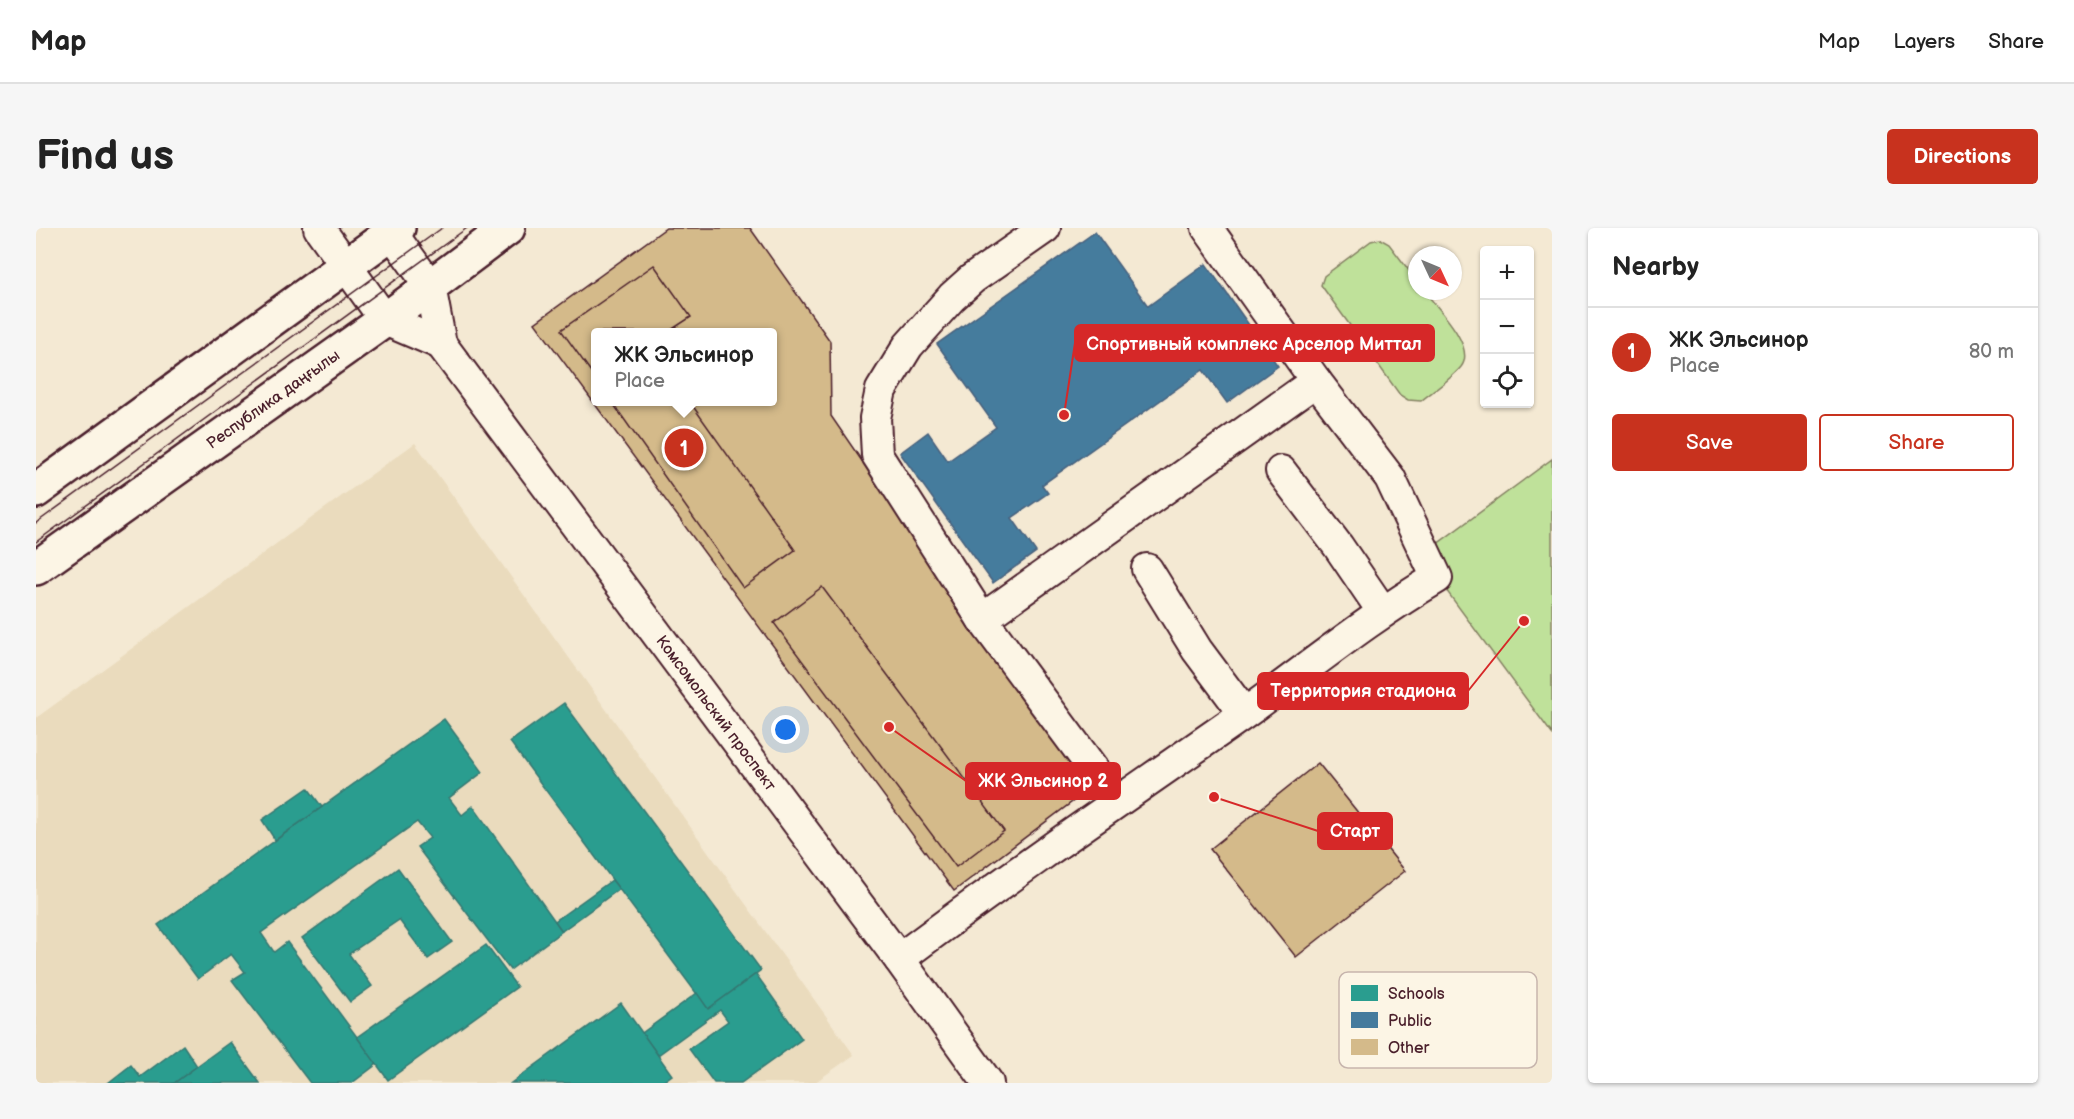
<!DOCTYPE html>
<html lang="en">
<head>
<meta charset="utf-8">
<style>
  :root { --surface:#fff; --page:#f6f6f6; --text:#222; --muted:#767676; --line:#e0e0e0; --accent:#c8321e }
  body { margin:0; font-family:"Balsamiq Sans",sans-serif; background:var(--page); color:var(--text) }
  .controls { position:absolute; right:18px; top:18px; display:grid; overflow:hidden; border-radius:6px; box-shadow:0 2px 4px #0004 }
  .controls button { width:54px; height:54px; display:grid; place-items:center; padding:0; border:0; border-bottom:2px solid var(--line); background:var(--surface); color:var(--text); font:30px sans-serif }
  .compass { position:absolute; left:1372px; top:18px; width:54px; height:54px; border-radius:50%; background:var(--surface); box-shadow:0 2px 4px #0004; rotate:134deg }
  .you { position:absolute; left:750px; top:502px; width:21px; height:21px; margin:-15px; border:4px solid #fff; border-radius:50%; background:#1a73e8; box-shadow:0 0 0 9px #1a73e833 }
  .badge { display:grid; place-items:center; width:39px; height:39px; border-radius:50%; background:var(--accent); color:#fff; font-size:20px; font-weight:700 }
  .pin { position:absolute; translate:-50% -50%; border:3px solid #fff; box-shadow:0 2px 6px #0006 }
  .popup { position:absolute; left:555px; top:100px; width:186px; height:78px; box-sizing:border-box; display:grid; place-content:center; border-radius:6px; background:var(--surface); filter:drop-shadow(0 2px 4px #0005); font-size:20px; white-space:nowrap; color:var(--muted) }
  .popup b { font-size:22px; color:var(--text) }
  .popup::after { content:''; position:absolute; left:50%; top:100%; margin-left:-12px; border:12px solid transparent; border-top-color:var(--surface) }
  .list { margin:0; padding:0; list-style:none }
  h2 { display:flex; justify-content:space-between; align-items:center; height:78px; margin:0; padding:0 24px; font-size:26px }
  h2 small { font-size:20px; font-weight:400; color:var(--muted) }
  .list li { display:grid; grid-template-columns:39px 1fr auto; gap:18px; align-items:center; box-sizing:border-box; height:90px; padding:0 24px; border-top:2px solid var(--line) }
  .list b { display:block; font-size:22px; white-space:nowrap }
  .list p { margin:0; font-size:20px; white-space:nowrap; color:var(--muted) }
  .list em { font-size:20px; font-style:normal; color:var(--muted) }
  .actions { display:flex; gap:12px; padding:18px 24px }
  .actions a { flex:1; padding:14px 0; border:2px solid var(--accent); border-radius:6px; text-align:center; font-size:21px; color:var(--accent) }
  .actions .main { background:var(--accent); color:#fff }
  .icon { flex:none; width:33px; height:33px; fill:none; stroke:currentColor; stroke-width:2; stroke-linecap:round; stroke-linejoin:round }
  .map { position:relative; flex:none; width:1516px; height:855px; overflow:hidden; border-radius:6px }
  header { display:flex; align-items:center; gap:36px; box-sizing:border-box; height:84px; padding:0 30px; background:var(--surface); border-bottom:2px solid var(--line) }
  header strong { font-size:28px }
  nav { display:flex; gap:33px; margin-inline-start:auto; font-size:21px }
  .intro { display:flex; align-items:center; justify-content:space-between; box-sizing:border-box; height:144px; padding:0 36px }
  h1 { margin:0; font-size:42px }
  .button { padding:15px 27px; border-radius:6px; background:var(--accent); color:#fff; font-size:21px; font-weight:700 }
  main { display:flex; gap:36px; padding:0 36px }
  aside { flex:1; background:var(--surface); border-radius:6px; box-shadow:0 2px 4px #0004 }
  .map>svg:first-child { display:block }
  .built { fill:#eadbbd }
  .green { fill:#bfe19a; stroke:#848062; stroke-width:1.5 }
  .schools { fill:#2a9d8f; stroke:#347771; stroke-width:1.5 }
  .public { fill:#457b9d; stroke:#465f7b; stroke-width:1.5 }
  .building { fill:#d4ba8a; stroke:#4a1f2b; stroke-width:1.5; fill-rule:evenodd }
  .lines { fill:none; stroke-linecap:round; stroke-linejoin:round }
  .minor-casing { stroke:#4a1f2b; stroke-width:34 }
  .major-casing { stroke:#4a1f2b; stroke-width:38 }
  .minor { stroke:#fcf5e5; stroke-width:30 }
  .major { stroke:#fcf5e5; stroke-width:33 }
  .tram { stroke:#4a1f2b; stroke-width:1.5 }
  .labels { text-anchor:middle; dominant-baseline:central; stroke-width:6; stroke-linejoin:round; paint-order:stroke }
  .street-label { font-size:16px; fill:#4a1f2b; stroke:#fcf5e5 }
  .key { fill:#fcf5e5; stroke:#c7b5ad; stroke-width:1.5 }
  .key-label { font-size:16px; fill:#4a1f2b }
  .leader { fill:none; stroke:#d62828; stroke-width:2 }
  .callout-dot { fill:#d62828; stroke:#fcf5e5; stroke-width:2 }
  .callout { fill:#d62828; stroke:#d62828; stroke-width:2 }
  .callout-label { font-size:18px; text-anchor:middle; font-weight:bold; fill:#fff }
</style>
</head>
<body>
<header>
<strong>Map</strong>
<nav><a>Map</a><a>Layers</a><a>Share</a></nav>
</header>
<div class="intro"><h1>Find us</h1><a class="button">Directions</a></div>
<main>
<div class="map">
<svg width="1516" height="855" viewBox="0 0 1516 855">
  <rect width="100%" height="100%" fill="#f4e9d3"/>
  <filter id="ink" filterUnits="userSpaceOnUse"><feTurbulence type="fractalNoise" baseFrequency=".0167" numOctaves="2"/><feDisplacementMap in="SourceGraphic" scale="12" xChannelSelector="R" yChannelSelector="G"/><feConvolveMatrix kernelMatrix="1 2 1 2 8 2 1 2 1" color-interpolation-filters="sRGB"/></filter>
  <g filter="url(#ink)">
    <path class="built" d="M379,215L818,827L778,855H0V490Z"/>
    <g class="green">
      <path d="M1344,11L1353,16L1381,53V63H1388C1401,79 1441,119 1425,139C1414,152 1397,163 1385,173L1372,172L1364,167L1285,57L1288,48L1335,13Z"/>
      <path d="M1516,231V506L1385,328Z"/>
    </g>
    <g class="schools">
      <path d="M528,475L725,742L672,781L474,514Z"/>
      <path d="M408,491L447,544L413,570L426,587L437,578L526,703L474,742L381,619L394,610L381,594L225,705L238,724L251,714L341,836L316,855H274L196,752L209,744L195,726L162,751L122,697Z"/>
      <path d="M272,560L286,579L239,612L226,592Z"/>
      <path d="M362,640L416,714L392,731L363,692L313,726L336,758L314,774L266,710Z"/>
      <path d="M576,652L583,661L526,703L519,693Z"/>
      <path d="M450,717L481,759L352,852L321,809Z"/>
      <path d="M720,746L766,811L705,855H678L653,821L692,793L684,782L622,827L606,805L661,765L672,781Z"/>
      <path d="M585,775L636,847L625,855H475Z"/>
      <path d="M194,814L224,855H138L161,838Z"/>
      <path d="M147,817L161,838L138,855H72L95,837L104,849Z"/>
    </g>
    <path class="public" d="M1059,4L1112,78L1170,36L1242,138L1191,175L1167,142L1006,257L1012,265L976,290L1000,324L957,355L864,225L892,204L912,233L960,199L901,116Z"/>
    <g class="building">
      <path d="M630,0H714L794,113L795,188L1052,562L918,663L499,95ZM560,104H736V174H560Z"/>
      <path d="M618,37L655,89L632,104H560V151L525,102Z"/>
      <path d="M576,174H654L759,322L707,360Z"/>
      <path d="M786,359L968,603L920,639L738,395Z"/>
      <path d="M1282,535L1369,643L1260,729L1174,621Z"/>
    </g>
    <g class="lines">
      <defs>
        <g id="minor">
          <path d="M283,0L349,92L405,116"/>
          <path id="s1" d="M352,0L394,58L405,116L863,731L952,855"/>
          <path d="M1009,0L936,51L916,69L872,118L845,162L839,190L841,227L946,391L1081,573"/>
          <path d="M1245,243L1302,318L1347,384"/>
          <path d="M1111,341L1161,422L1208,485"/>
          <path d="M946,391L1280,153"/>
          <path d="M863,731C976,646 1092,567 1208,486C1272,440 1333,390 1401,350L1354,250L1280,153L1171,0"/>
        </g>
        <g id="major">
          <path d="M0,263L362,0"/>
          <path id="s2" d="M0,340L349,92L472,0"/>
        </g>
      </defs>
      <use href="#minor" class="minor-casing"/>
      <use href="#major" class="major-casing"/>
      <use href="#minor" class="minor"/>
      <use href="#major" class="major"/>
      <g class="tram">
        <path d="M0,295L406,0"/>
        <path d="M0,314L431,0"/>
      </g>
    </g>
  </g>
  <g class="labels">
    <g class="street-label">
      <text stroke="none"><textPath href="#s2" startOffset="291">Республика даңғылы</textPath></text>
      <text stroke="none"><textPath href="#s1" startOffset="591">Комсомольский проспект</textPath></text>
    </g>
  </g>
  <rect x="1303" y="744" width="198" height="96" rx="9" class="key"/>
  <rect x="1315" y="757" width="27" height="16" fill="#2a9d8f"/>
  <rect x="1315" y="784" width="27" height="16" fill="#457b9d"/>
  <rect x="1315" y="811" width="27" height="16" fill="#d4ba8a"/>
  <g class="key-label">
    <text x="1352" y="771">Schools</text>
    <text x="1352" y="798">Public</text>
    <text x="1352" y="825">Other</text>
  </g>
  <path class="leader" d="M1028 187L1039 115M1488 393L1432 463M853 499L930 553M1178 569L1282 603"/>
  <g class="callout-dot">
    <circle cx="1028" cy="187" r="6"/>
    <circle cx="1488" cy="393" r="6"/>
    <circle cx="853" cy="499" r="6"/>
    <circle cx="1178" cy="569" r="6"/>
  </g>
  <g class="callout">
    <rect x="1039" y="97" width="359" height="36" rx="6"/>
    <rect x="1222" y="445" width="210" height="36" rx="6"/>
    <rect x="930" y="535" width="154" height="36" rx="6"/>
    <rect x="1282" y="585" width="74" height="36" rx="6"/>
  </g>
  <g class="callout-label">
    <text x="1218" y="122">Спортивный комплекс Арселор Миттал</text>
    <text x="1327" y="469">Территория стадиона</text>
    <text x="1007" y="559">ЖК Эльсинор 2</text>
    <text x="1319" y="609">Старт</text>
  </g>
</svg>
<div class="controls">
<button>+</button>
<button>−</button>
<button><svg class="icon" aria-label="locate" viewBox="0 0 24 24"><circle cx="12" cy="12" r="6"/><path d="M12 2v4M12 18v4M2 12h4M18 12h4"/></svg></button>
</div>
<svg class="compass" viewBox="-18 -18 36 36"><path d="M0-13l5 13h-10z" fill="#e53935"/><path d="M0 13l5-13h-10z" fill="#767676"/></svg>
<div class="you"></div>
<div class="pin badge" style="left:648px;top:220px">1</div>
<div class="popup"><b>ЖК Эльсинор</b>Place</div>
</div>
<aside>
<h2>Nearby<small></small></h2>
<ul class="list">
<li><span class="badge">1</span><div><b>ЖК Эльсинор</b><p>Place</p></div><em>80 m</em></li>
</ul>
<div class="actions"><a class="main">Save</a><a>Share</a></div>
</aside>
</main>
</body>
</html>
